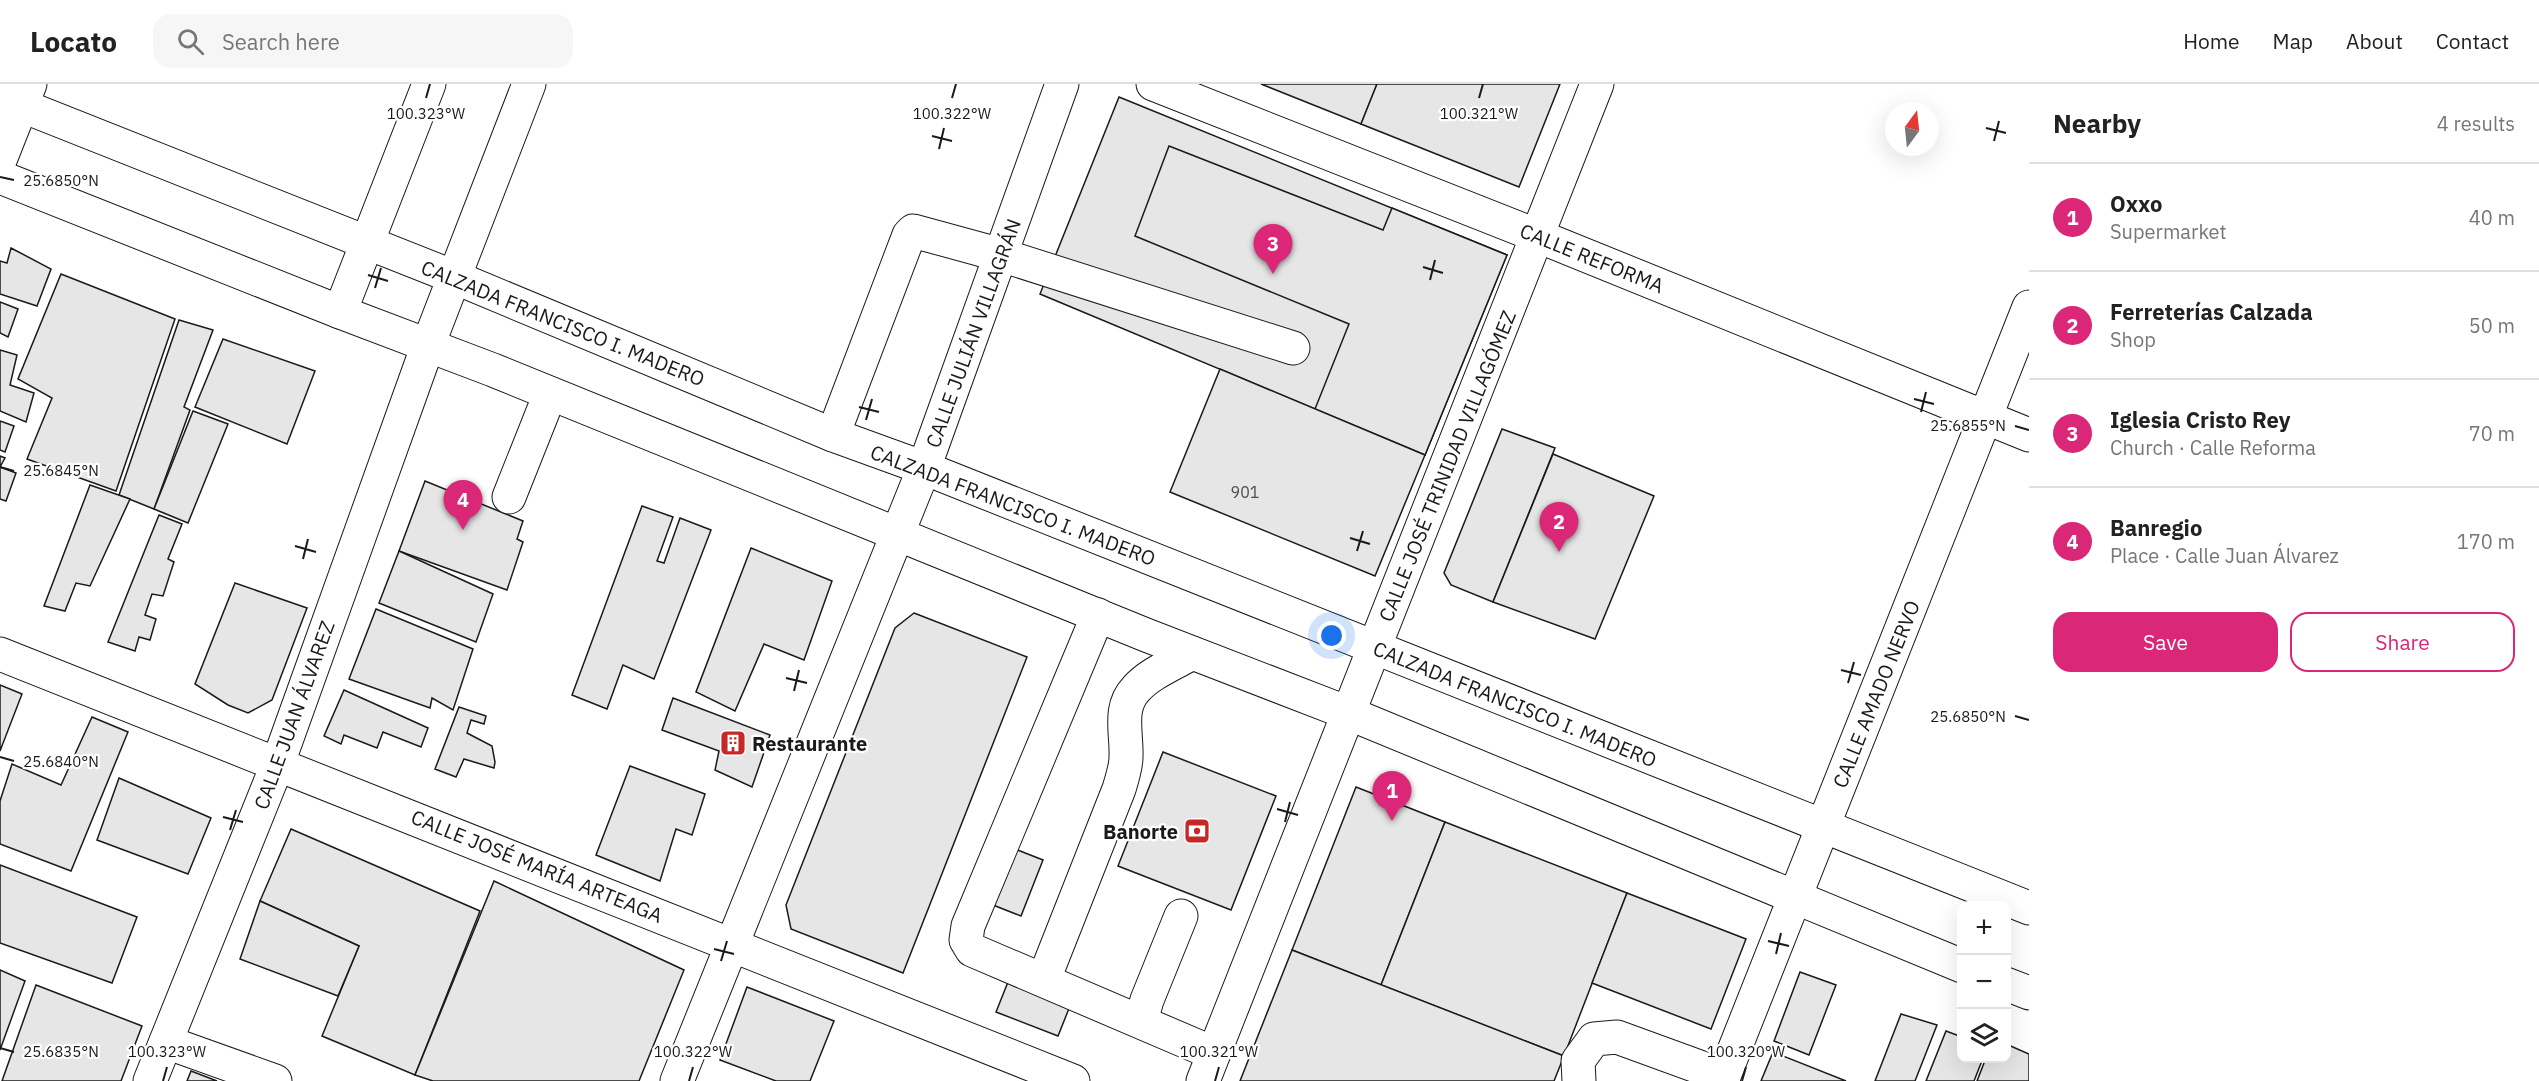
<!DOCTYPE html>
<html lang="en">
<head>
<meta charset="utf-8">
<style>
  :root { --surface:#fff; --page:#f6f6f6; --text:#222; --muted:#767676; --line:#e0e0e0; --accent:#db2777 }
  body { margin:0; font-family:"IBM Plex Sans",sans-serif; background:var(--page); color:var(--text) }
  .controls { position:absolute; right:18px; bottom:18px; display:grid; overflow:hidden; border-radius:12px; box-shadow:0 6px 24px #0002 }
  .controls button { width:54px; height:54px; display:grid; place-items:center; padding:0; border:0; border-bottom:2px solid var(--line); background:var(--surface); color:var(--text); font:30px sans-serif }
  .compass { position:absolute; left:1885px; top:18px; width:54px; height:54px; border-radius:50%; background:var(--surface); box-shadow:0 6px 24px #0002; rotate:15deg }
  .you { position:absolute; left:1332px; top:552px; width:21px; height:21px; margin:-15px; border:4px solid #fff; border-radius:50%; background:#1a73e8; box-shadow:0 0 0 9px #1a73e833 }
  .badge { display:grid; place-items:center; width:39px; height:39px; border-radius:50%; background:var(--accent); color:#fff; font-size:20px; font-weight:700 }
  .pin { position:absolute; translate:-50% -50px; filter:drop-shadow(0 2px 3px #0008) }
  .pin::after { content:''; position:absolute; top:32px; width:21px; height:18px; background:inherit; clip-path:polygon(0 0,100% 0,50% 100%) }
  .list { margin:0; padding:0; list-style:none }
  h2 { display:flex; justify-content:space-between; align-items:center; height:78px; margin:0; padding:0 24px; font-size:26px }
  h2 small { font-size:20px; font-weight:400; color:var(--muted) }
  .list li { display:grid; grid-template-columns:39px 1fr auto; gap:18px; align-items:center; box-sizing:border-box; height:108px; padding:0 24px; border-top:2px solid var(--line) }
  .list b { display:block; font-size:22px; white-space:nowrap }
  .list p { margin:0; font-size:20px; white-space:nowrap; color:var(--muted) }
  .list em { font-size:20px; font-style:normal; color:var(--muted) }
  .actions { display:flex; gap:12px; padding:18px 24px }
  .actions a { flex:1; padding:14px 0; border:2px solid var(--accent); border-radius:18px; text-align:center; font-size:21px; color:var(--accent) }
  .actions .main { background:var(--accent); color:#fff }
  .icon { flex:none; width:33px; height:33px; fill:none; stroke:currentColor; stroke-width:2; stroke-linecap:round; stroke-linejoin:round }
  .map { position:relative; flex:none; width:2029px; height:997px; overflow:hidden }
  header { display:flex; align-items:center; gap:36px; box-sizing:border-box; height:84px; padding:0 30px; background:var(--surface); border-bottom:2px solid var(--line) }
  header strong { font-size:28px }
  nav { display:flex; gap:33px; margin-inline-start:auto; font-size:21px }
  .search { width:420px; height:54px; background:var(--page); display:flex; align-items:center; gap:15px; box-sizing:border-box; padding:0 21px; border-radius:18px; color:var(--muted); font-size:22px }
  main { display:flex }
  aside { flex:1; background:var(--surface) }
  .map>svg:first-child { display:block }
  .building { fill:#e6e6e6; stroke:#1a1a1a; stroke-width:1.5 }
  .lines { fill:none; stroke-linecap:round; stroke-linejoin:round }
  .minor-casing { stroke:#1a1a1a; stroke-width:35 }
  .major-casing { stroke:#1a1a1a; stroke-width:35 }
  .minor { stroke:#fff; stroke-width:33 }
  .major { stroke:#fff; stroke-width:33 }
  .ticks { fill:none; stroke:#1a1a1a; stroke-width:2 }
  .labels { text-anchor:middle; dominant-baseline:central; stroke-width:4.5; stroke-linejoin:round; paint-order:stroke }
  .number-label { font-size:16px; fill:#4d4d4d }
  .street-label { font-size:20px; fill:#1a1a1a; stroke:#fff }
  .poi-label { font-size:20px; font-weight:bold; fill:#1a1a1a; stroke:#fff; text-anchor:start }
  .ticks-label { font-size:15px; text-anchor:middle; fill:#1a1a1a; stroke:#fff; stroke-width:4.5; stroke-linejoin:round; paint-order:stroke }
</style>
</head>
<body>
<header>
<strong>Locato</strong>
<div class="search"><svg class="icon" aria-label="search" viewBox="0 0 24 24"><circle cx="10" cy="10" r="6"/><path d="M15 15l6 6"/></svg>Search here</div>
<nav><a>Home</a><a>Map</a><a>About</a><a>Contact</a></nav>
</header>
<main>
<div class="map">
<svg width="2029" height="997" viewBox="0 0 2029 997">
  <rect width="100%" height="100%" fill="#fff"/>
  <g class="building">
    <path d="M1261,0H1377L1361,40Z"/>
    <path d="M1377,0H1560L1519,103L1361,40Z"/>
    <path d="M1119,13L1507,171L1425,371L1040,210Z"/>
    <path d="M1169,62L1383,146L1392,124L1507,171L1425,371L1315,325L1349,240L1135,152Z"/>
    <path d="M11,164L51,185L37,222L0,210V177L7,179Z"/>
    <path d="M61,190L175,235L116,407L27,375L52,314L18,295Z"/>
    <path d="M0,218L18,225L8,253L0,249Z"/>
    <path d="M179,236L213,246L184,323L190,326L154,425L119,411Z"/>
    <path d="M223,255L315,287L287,360L195,323Z"/>
    <path d="M0,266L17,271L10,301L34,309L26,338L0,327Z"/>
    <path d="M1220,285L1425,371L1375,492L1170,408Z"/>
    <path d="M193,327L228,340L188,439L154,425Z"/>
    <path d="M0,337L14,342L5,368L0,366Z"/>
    <path d="M1502,345L1555,364L1493,518L1451,501L1444,489Z"/>
    <path d="M1553,370L1654,412L1595,555L1493,518Z"/>
    <path d="M0,372L5,374L0,383L16,389L6,417L0,415Z"/>
    <path d="M425,397L523,437L517,455L523,458L507,506L399,467Z"/>
    <path d="M90,401L130,415L90,502L76,499L65,527L44,522Z"/>
    <path d="M642,422L673,433L657,477L664,479L680,434L711,446L654,595L623,581L607,625L572,611Z"/>
    <path d="M159,431L182,440L168,475L174,478L163,512L152,510L145,531L156,535L150,556L139,553L135,567L108,558Z"/>
    <path d="M751,464L832,497L804,576L764,560L735,627L696,608Z"/>
    <path d="M399,467L493,510L476,558L379,519Z"/>
    <path d="M235,499L307,524L272,616L248,629L228,621L195,600Z"/>
    <path d="M376,525L473,565L453,626L432,614L430,624L349,595Z"/>
    <path d="M914,529L1027,573L903,889L791,845L786,821L895,544Z"/>
    <path d="M0,601L22,610L0,667Z"/>
    <path d="M344,606L428,644L421,663L383,648L377,664L344,651L341,660L324,652Z"/>
    <path d="M673,614L770,651L752,703L715,686L719,667L662,646Z"/>
    <path d="M459,623L486,632L484,640L471,636L467,649L492,662L495,678L494,684L464,675L456,693L435,685Z"/>
    <path d="M92,633L128,648L71,787L0,760V717L12,680L61,701Z"/>
    <path d="M1163,668L1276,712L1231,826L1118,782Z"/>
    <path d="M630,682L705,710L692,751L676,745L660,797L596,771Z"/>
    <path d="M119,694L211,734L188,790L97,756Z"/>
    <path d="M1356,703L1445,738L1381,901L1292,866Z"/>
    <path d="M1445,738L1627,809L1564,972L1381,901Z"/>
    <path d="M291,745L480,827L415,991L322,952L359,862L260,817Z"/>
    <path d="M1015,765L1043,776L1021,832L993,821Z"/>
    <path d="M0,781L137,833L112,899L0,859Z"/>
    <path d="M494,797L684,886L639,997H433L415,991Z"/>
    <path d="M1627,809L1746,855L1711,945L1592,899Z"/>
    <path d="M260,817L359,862L338,912L240,875Z"/>
    <path d="M1292,866L1564,972L1554,997H1240Z"/>
    <path d="M0,886L25,897L0,966Z"/>
    <path d="M1800,888L1836,901L1809,971L1774,957Z"/>
    <path d="M1008,898L1070,922L1058,952L996,928Z"/>
    <path d="M36,901L142,942L121,997H2Z"/>
    <path d="M747,903L834,937L810,997H776L720,976Z"/>
    <path d="M1901,930L1937,941L1915,997H1875Z"/>
    <path d="M1946,947L1962,953V974H1983L1974,997H1926Z"/>
    <path d="M2006,960L2029,970V997H1977L1986,974H2006Z"/>
    <path d="M1773,968L1846,997H1761Z"/>
    <path d="M191,987L217,997H187Z"/>
  </g>
  <g class="lines">
    <defs>
      <g id="minor">
        <path d="M1153,0L1538,152L2029,351"/>
        <path d="M0,76L30,0"/>
        <path d="M833,351L909,151L913,147L1001,171L1293,264"/>
        <path d="M509,413L550,310"/>
        <path d="M1098,531L968,842L966,856L972,866L1213,969"/>
        <path d="M0,570L1073,997"/>
        <path d="M1044,895L1119,705C1122,695 1126,683 1126,673C1127,649 1118,624 1136,605C1150,589 1174,580 1192,569"/>
        <path d="M1141,937L1147,916L1181,832"/>
        <path d="M166,958L275,997"/>
        <path d="M150,997L278,679L428,261"/>
        <path d="M677,997L924,384L1062,0"/>
        <path d="M1203,997L1597,0"/>
        <path d="M1579,997L1578,977L1594,955L1617,953L1724,992"/>
        <path d="M1722,997L2029,223"/>
      </g>
      <g id="major">
        <path d="M0,13L454,193L833,351L924,384L2029,824"/>
        <path d="M0,93L340,228L493,286L1146,551L1348,629L1962,882"/>
        <path d="M340,228L429,0"/>
        <path d="M428,261L529,0"/>
        <path d="M2006,900L2029,909"/>
      </g>
    </defs>
    <use href="#minor" class="minor-casing"/>
    <use href="#major" class="major-casing"/>
    <use href="#minor" class="minor"/>
    <use href="#major" class="major"/>
  </g>
  <path class="ticks" d="M426,14L430,0M952,14L956,0M1479,14L1483,0M1986,44L2006,49M932,52L952,57M1994,57L1999,37M939,65L944,44M0,93L14,96M1423,183L1443,189M368,191L388,197M1430,196L1435,176M375,204L381,184M1914,315L1934,320M859,323L879,328M1921,328L1926,308M866,336L872,315M2015,342L2029,346M0,383L14,387M1350,454L1370,460M295,462L316,468M1357,467L1363,447M303,475L308,455M1841,586L1861,591M786,594L807,599M1848,599L1854,578M794,607L799,586M2015,632L2029,636M0,673L14,677M1277,725L1298,731M223,733L243,738M1285,738L1290,718M230,746L236,726M1768,857L1789,862M714,865L734,870M1776,870L1781,849M721,877L727,857M0,964L14,968M163,997L167,983M689,997L693,983M1215,997L1219,983M1742,997L1746,983"/>
  <defs>
    <symbol id="building-square" viewBox="-11 -11 22 22"><rect x="-9" y="-9" width="18" height="18" rx="4" fill="#c62828" stroke="#fff"/><path d="M-4-6H4V6H1V3H-1V6H-4ZM-2.5-4.3h1.7v1.8h-1.7ZM.8-4.3h1.7v1.8H.8ZM-2.5-1h1.7V.8h-1.7ZM.8-1h1.7V.8H.8Z" fill="#fff"/></symbol>
    <symbol id="bank-square" viewBox="-11 -11 22 22"><rect x="-9" y="-9" width="18" height="18" rx="4" fill="#c62828" stroke="#fff"/><path d="M-6-4H6V4H-6ZM0-2.3a2.3 2.3 0 1 0 0 4.6a2.3 2.3 0 1 0 0-4.6Z" fill="#fff"/></symbol>
  </defs>
  <g fill-rule="evenodd">
    <use href="#building-square" x="718" y="644" width="30" height="30"/>
    <use href="#bank-square" x="1182" y="732" width="30" height="30"/>
  </g>
  <g class="labels">
    <g class="number-label">
      <text x="1245" y="408">901</text>
    </g>
    <g class="street-label">
      <text transform="translate(1592 174) rotate(22)">CALLE REFORMA</text>
      <text transform="translate(563 239) rotate(22)">CALZADA FRANCISCO I. MADERO</text>
      <text transform="translate(973 249) rotate(-70)">CALLE JULIÁN VILLAGRÁN</text>
      <text transform="translate(1447 382) rotate(-68)">CALLE JOSÉ TRINIDAD VILLAGÓMEZ</text>
      <text transform="translate(1013 421) rotate(21)">CALZADA FRANCISCO I. MADERO</text>
      <text transform="translate(1876 610) rotate(-68)">CALLE AMADO NERVO</text>
      <text transform="translate(1515 620) rotate(22)">CALZADA FRANCISCO I. MADERO</text>
      <text transform="translate(294 631) rotate(-70)">CALLE JUAN ÁLVAREZ</text>
      <text transform="translate(537 782) rotate(22)">CALLE JOSÉ MARÍA ARTEAGA</text>
    </g>
    <g class="poi-label">
      <text x="752" y="659">Restaurante</text>
      <text x="1178" y="747" text-anchor="end">Banorte</text>
    </g>
  </g>
  <g class="ticks-label">
    <text x="426" y="35">100.323°W</text>
    <text x="952" y="35">100.322°W</text>
    <text x="1479" y="35">100.321°W</text>
    <text x="61" y="102">25.6850°N</text>
    <text x="1968" y="347">25.6855°N</text>
    <text x="61" y="392">25.6845°N</text>
    <text x="1968" y="638">25.6850°N</text>
    <text x="61" y="683">25.6840°N</text>
    <text x="167" y="973">100.323°W</text>
    <text x="693" y="973">100.322°W</text>
    <text x="1219" y="973">100.321°W</text>
    <text x="1746" y="973">100.320°W</text>
    <text x="61" y="973">25.6835°N</text>
  </g>
</svg>
<div class="controls">
<button>+</button>
<button>−</button>
<button><svg class="icon" aria-label="layers" viewBox="0 0 24 24"><path d="M12 4l9 5-9 5-9-5zM3 14l9 5 9-5"/></svg></button>
</div>
<svg class="compass" viewBox="-18 -18 36 36"><path d="M0-13l5 13h-10z" fill="#e53935"/><path d="M0 13l5-13h-10z" fill="#767676"/></svg>
<div class="you"></div>
<div class="pin badge" style="left:1392px;top:737px">1</div>
<div class="pin badge" style="left:1559px;top:468px">2</div>
<div class="pin badge" style="left:1273px;top:190px">3</div>
<div class="pin badge" style="left:463px;top:446px">4</div>
</div>
<aside>
<h2>Nearby<small>4 results</small></h2>
<ul class="list">
<li><span class="badge">1</span><div><b>Oxxo</b><p>Supermarket</p></div><em>40 m</em></li>
<li><span class="badge">2</span><div><b>Ferreterías Calzada</b><p>Shop</p></div><em>50 m</em></li>
<li><span class="badge">3</span><div><b>Iglesia Cristo Rey</b><p>Church · Calle Reforma</p></div><em>70 m</em></li>
<li><span class="badge">4</span><div><b>Banregio</b><p>Place · Calle Juan Álvarez</p></div><em>170 m</em></li>
</ul>
<div class="actions"><a class="main">Save</a><a>Share</a></div>
</aside>
</main>
</body>
</html>
